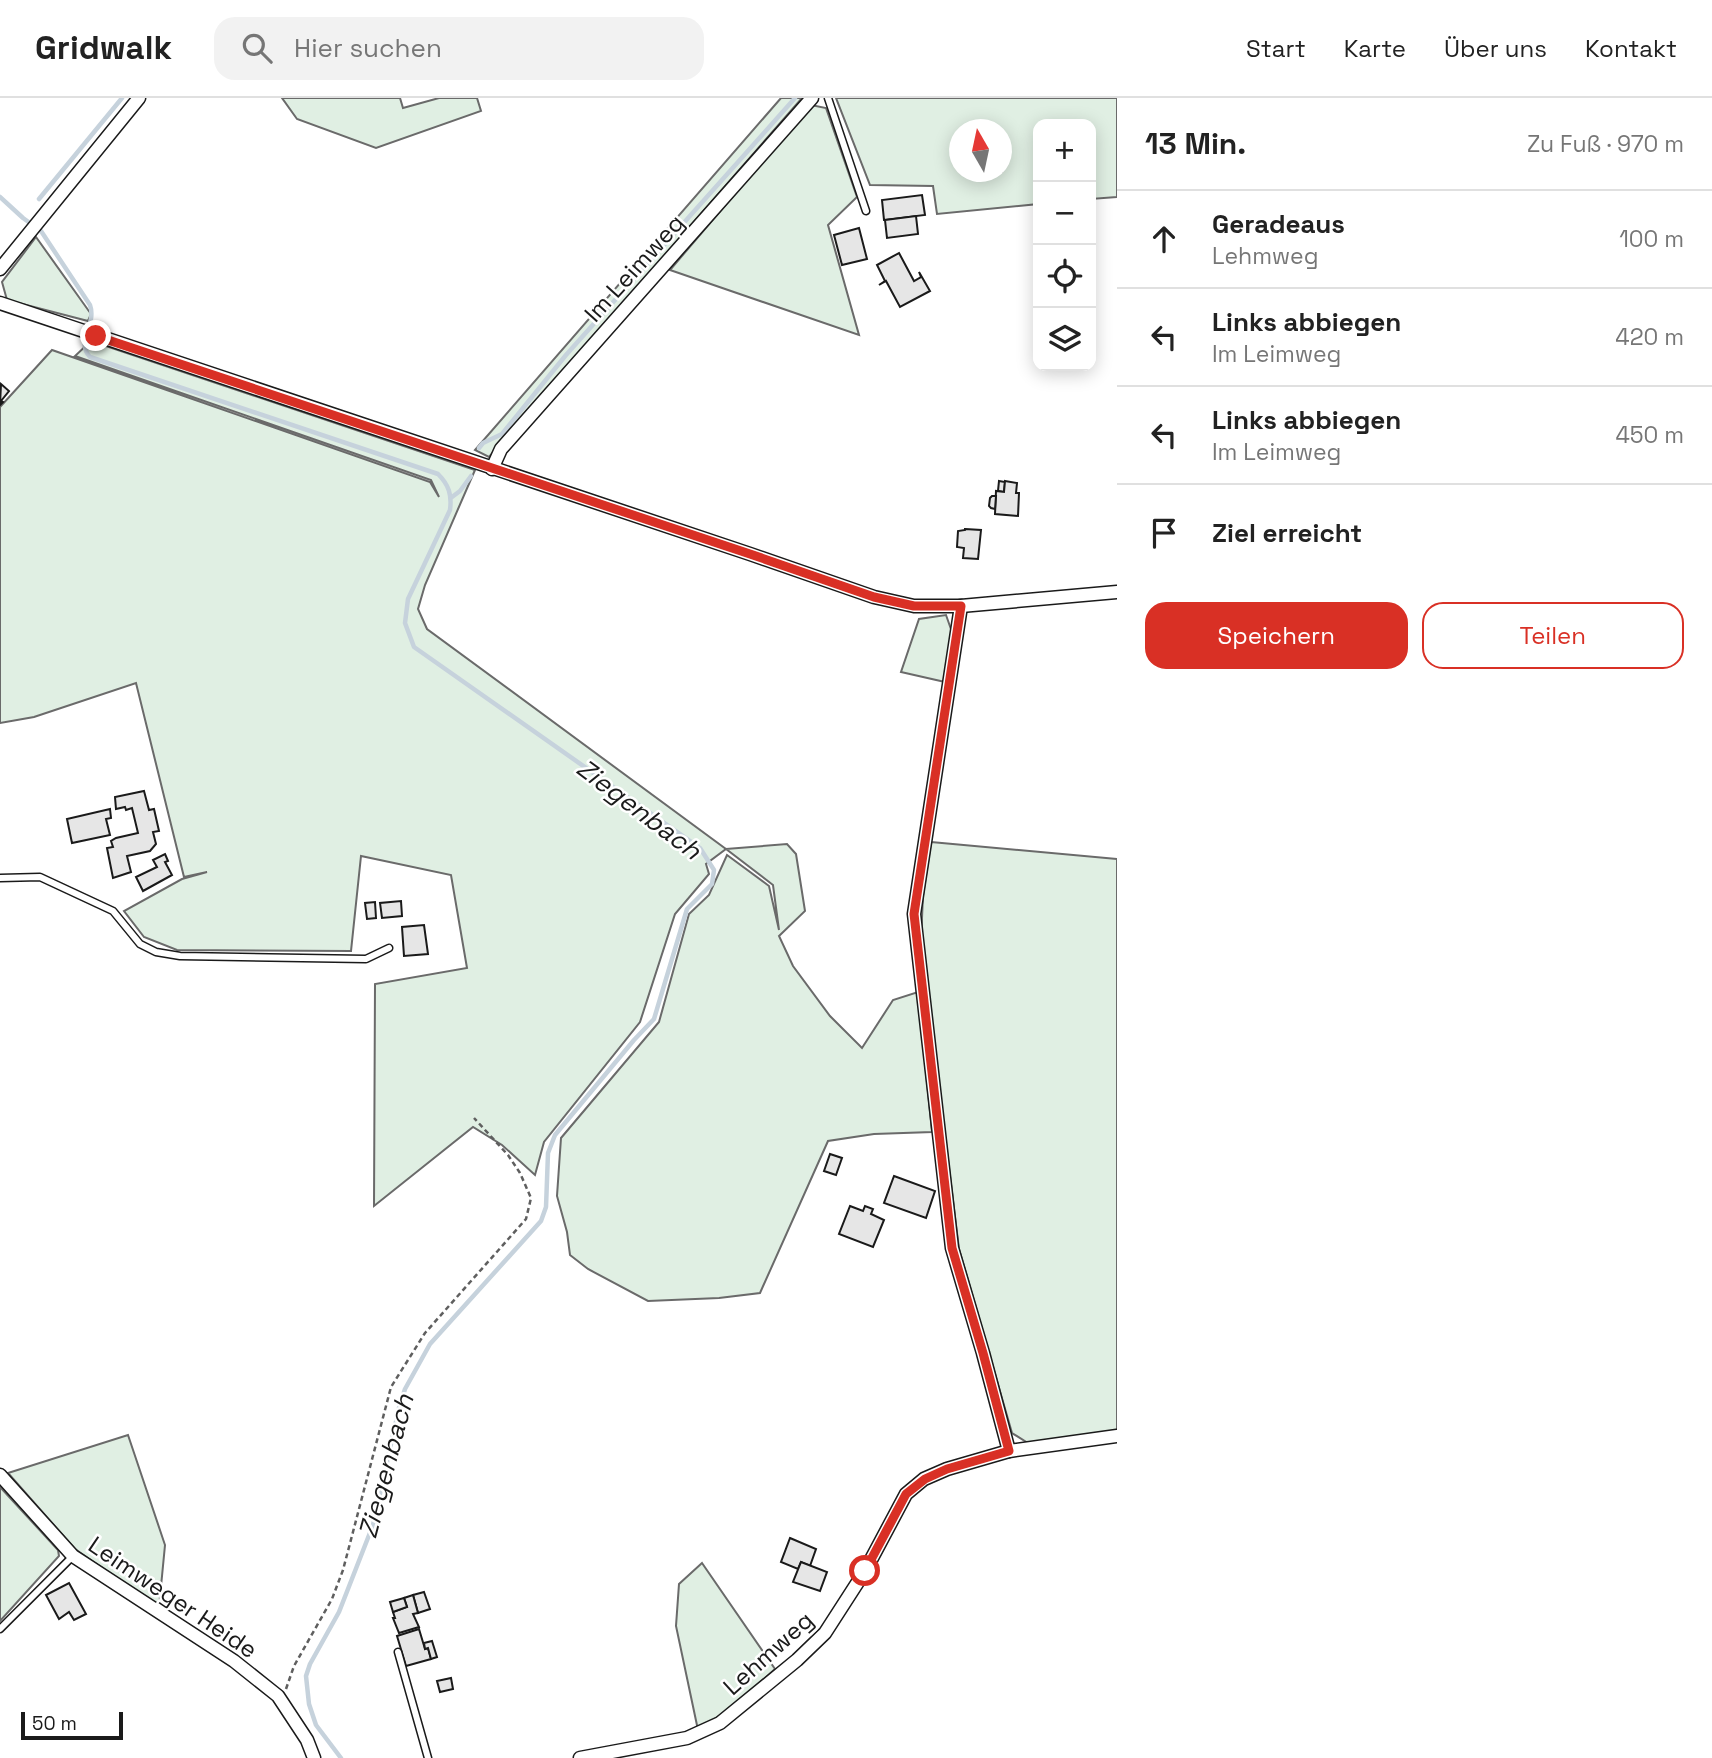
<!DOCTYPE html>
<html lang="de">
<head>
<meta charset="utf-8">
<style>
  :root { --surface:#fff; --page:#f2f2f2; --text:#222; --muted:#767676; --line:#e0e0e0; --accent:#d93025 }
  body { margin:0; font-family:"Space Grotesk",sans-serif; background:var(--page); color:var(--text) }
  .controls { position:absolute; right:21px; top:21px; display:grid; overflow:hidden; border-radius:14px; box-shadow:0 4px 18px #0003 }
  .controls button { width:63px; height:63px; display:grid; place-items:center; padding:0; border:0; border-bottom:2px solid var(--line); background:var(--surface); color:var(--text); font:35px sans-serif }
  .compass { position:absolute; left:949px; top:21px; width:63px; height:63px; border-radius:50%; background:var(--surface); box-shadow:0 4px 18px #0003; rotate:351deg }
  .scale { position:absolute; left:21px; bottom:18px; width:102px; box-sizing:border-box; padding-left:7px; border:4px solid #1a1a1a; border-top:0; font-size:19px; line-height:24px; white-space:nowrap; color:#1a1a1a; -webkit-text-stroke:5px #fff; paint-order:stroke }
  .stop { position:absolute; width:21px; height:21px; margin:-16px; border:5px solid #d93025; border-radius:50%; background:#fff }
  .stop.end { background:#d93025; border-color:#fff; box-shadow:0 2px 7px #0008 }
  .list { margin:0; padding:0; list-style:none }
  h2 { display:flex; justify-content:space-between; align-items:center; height:91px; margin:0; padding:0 28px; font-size:30px }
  h2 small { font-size:23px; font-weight:400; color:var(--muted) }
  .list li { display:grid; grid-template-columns:46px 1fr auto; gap:21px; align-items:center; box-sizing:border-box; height:98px; padding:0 28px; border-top:2px solid var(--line) }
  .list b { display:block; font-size:26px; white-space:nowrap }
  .list p { margin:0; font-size:23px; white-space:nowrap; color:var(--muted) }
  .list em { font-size:23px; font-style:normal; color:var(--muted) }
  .actions { display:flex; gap:14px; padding:21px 28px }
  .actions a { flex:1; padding:16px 0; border:2px solid var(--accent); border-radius:21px; text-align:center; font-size:24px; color:var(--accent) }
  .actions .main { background:var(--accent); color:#fff }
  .icon { flex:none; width:38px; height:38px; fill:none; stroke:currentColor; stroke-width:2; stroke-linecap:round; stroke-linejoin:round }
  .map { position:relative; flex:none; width:1117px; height:1660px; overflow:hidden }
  header { display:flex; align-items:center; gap:42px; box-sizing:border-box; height:98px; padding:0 35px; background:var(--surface); border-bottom:2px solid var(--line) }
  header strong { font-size:33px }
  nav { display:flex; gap:38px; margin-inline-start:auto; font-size:24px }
  .search { width:490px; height:63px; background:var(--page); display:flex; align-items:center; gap:18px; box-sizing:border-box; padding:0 24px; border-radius:21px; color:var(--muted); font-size:26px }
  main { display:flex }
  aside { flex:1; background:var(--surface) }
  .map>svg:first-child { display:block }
  .green { fill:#e0efe3; stroke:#6a6a6a; stroke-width:2; fill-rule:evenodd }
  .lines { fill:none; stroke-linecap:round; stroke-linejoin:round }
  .stream { stroke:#c6d2dc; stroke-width:4.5 }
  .building { fill:#e6e6e6; stroke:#1a1a1a; stroke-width:2 }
  .service-casing { stroke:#1a1a1a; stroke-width:9 }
  .minor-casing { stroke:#1a1a1a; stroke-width:15 }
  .path { stroke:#5f5f5f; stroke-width:2.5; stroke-dasharray:5 3.5; stroke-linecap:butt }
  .service { stroke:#fff; stroke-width:6 }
  .minor { stroke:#fff; stroke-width:12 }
  .route { stroke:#d93025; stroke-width:9 }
  .labels { text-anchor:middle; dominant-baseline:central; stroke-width:5; stroke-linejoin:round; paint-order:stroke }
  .street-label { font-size:24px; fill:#1a1a1a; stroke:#fff }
  .water-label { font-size:26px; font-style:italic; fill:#1a1a1a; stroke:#fff }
</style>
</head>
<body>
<header>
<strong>Gridwalk</strong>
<div class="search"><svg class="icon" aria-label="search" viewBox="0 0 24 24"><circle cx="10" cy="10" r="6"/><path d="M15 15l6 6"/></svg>Hier suchen</div>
<nav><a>Start</a><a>Karte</a><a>Über uns</a><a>Kontakt</a></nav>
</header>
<main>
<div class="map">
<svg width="1117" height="1660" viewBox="0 0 1117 1660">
  <rect width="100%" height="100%" fill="#fff"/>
  <g class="green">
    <path d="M282,0H400L403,10L439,0H477L481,13L376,50L297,21Z"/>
    <path d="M781,0H802L489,359L475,352Z"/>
    <path d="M836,0H1117V99L1091,101V26H1038V106L937,116L933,88L870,87ZM960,32H1002V74H960Z"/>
    <path d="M811,7L826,10L857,99L828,127L859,237L670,172Z"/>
    <path d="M36,139L91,216L88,223L7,202L2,184Z"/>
    <path d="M91,243L475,372L425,487L418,511L427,531L726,751L787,746L796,756L805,813L779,838L793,868L830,918L862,950L893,902L918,894L932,1034L874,1036L828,1043L760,1195L719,1200L648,1203L588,1171L570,1157L567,1134L557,1098L561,1040L659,924L689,816L709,797L727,757L769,788L779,832L773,787L726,751L706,766L709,776L675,816L640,924L544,1044L535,1077L502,1047L473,1029L374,1108L375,886L467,870L451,777L361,758L351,853L177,852L144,839L124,813L182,781L207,774L184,779L136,585L34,619L0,625V309L52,252L430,384L439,399L431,382L75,258Z"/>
    <path d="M946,517L952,534L945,584L901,574L919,521Z"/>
    <path d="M931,744L1117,761V1333L1028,1345L1012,1335L959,1151L921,843L923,797Z"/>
    <path d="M128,1337L165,1447L159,1509L75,1451L8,1375Z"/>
    <path d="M0,1389L58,1452L59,1458L0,1523Z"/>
    <path d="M702,1465L775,1571L734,1608L698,1632L676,1528L679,1486Z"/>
  </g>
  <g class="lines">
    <g class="stream">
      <path d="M0,99L23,120L41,133L90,207C97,227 75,244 90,259L438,376C449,387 452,397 450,412L408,501L405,525L414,549L700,750L714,772L712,786L687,811L654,921L634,942L555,1037L548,1055L546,1109L541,1123L430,1246L405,1291L399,1310L373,1427L339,1514L310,1566L306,1578L309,1606L316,1627L341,1660"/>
      <path d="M39,101L122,0"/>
      <path d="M479,350L483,345L502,336L566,257L795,0"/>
      <path d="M452,399L460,393L471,378"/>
    </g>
  </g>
  <g class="building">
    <path d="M922,97L925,117L884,122L882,102Z"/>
    <path d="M916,118L918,136L887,140L885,122Z"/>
    <path d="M859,130L867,161L842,167L834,137Z"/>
    <path d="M899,155L914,183L921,179L919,174L930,193L900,209L886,183L879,187L885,183L877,167Z"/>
    <path d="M1,286L9,293L1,303L3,304L0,307Z"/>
    <path d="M999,383L1005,384L1004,394L998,393Z"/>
    <path d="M1005,383L1017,385L1016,395H1019L1018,418L995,416L996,393L1004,394Z"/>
    <path d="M992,398H996L995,411L991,410L989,408L990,400Z"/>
    <path d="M965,431L981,432L978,461L963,460L964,450L957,449L958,433L965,432Z"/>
    <path d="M144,693L149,712L154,711L159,733L153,734L156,746L150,753L127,758L131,774L113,780L107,750L113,749L111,743L116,740L138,735L132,710L126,712L125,709L116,711L115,699Z"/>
    <path d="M110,711L111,720L106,721L110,737L72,745L67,721Z"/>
    <path d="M165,756L168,763L165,764L172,777L143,793L136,779L157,769L153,762Z"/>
    <path d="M401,803L402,818L382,820L380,805Z"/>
    <path d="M375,804L376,820L367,821L365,805Z"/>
    <path d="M424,827L428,856L404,858L402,829Z"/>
    <path d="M830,1056L842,1060L836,1077L824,1073Z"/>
    <path d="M894,1078L935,1093L926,1120L884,1105Z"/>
    <path d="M850,1108L863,1113L865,1108L873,1111L871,1116L884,1122L873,1149L839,1136Z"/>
    <path d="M790,1440L816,1451L810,1468L801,1464L798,1471L781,1464Z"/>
    <path d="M801,1464L827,1474L820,1493L793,1484Z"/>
    <path d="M69,1485L86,1516L74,1522L69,1514L59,1521L46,1497Z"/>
    <path d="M424,1494L430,1511L418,1515L413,1497Z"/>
    <path d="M413,1497L418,1515L413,1516L419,1529L399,1535L393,1520H395L393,1514L407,1509L404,1500Z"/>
    <path d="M404,1500L407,1509L393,1514L390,1504Z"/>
    <path d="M419,1531L425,1551L428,1550L431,1561L406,1568L397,1538Z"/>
    <path d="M432,1543L437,1559L431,1561L428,1550L425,1551L424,1545Z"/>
    <path d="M451,1580L453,1591L440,1594L437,1583Z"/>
  </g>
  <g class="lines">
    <defs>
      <g id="service">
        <path d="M828,0L866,113"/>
        <path d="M0,780L40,779L113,813L140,846L156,854L180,858L366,861L389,850"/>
        <path d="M0,1531L73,1458"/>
        <path d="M398,1554L428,1660"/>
      </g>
      <g id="minor">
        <path d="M0,171L139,0"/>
        <path d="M0,205L750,456L874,499L914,508H961L1117,494"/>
        <path d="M492,371L501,351L812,0"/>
        <path d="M961,508L914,816L952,1150L983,1255L1009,1353"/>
        <path d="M0,1377L73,1458L234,1563L278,1598L307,1642L314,1660"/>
        <path d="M580,1660L687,1640L720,1625L797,1562L825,1535L865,1473L906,1396L924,1381L947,1371L1009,1353L1117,1338"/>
      </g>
    </defs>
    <use href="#service" class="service-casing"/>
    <use href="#minor" class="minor-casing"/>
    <path class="path" d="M286,1591L294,1568L332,1501L343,1472L391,1289L425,1235L526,1121L531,1100L520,1075L508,1057L474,1020"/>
    <use href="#service" class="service"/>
    <use href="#minor" class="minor"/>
  </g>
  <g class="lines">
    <path class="route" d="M96,238L750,456L874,499L914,508H961L914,816L952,1150L983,1255L1009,1353L947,1371L925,1381L906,1396L865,1473"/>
  </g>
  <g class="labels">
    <g class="street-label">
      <text transform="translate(634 170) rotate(-48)">Im Leimweg</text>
      <text transform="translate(173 1499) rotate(34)">Leimweger Heide</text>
      <text transform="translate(768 1555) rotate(-42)">Lehmweg</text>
    </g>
    <g class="water-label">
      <text transform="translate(639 711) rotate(37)">Ziegenbach</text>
      <text transform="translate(386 1368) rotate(-75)">Ziegenbach</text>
    </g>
  </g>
</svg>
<div class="controls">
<button>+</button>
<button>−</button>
<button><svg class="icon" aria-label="locate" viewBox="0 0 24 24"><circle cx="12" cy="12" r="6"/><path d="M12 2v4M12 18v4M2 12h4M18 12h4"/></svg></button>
<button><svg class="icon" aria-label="layers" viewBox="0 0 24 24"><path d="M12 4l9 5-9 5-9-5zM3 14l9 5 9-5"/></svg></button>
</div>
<svg class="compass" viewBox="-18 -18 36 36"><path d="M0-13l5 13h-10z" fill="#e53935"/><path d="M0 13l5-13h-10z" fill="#767676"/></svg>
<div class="scale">50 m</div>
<div class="stop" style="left:865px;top:1473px"></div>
<div class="stop end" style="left:96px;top:238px"></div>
</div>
<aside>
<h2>13 Min.<small>Zu Fuß · 970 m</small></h2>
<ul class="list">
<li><svg class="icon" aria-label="ahead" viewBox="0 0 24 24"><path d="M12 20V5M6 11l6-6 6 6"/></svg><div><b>Geradeaus</b><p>Lehmweg</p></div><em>100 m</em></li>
<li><svg class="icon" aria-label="left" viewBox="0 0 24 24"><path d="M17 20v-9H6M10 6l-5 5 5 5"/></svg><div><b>Links abbiegen</b><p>Im Leimweg</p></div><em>420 m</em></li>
<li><svg class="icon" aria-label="left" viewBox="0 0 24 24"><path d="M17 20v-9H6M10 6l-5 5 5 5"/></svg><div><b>Links abbiegen</b><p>Im Leimweg</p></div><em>450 m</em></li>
<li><svg class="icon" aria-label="arrive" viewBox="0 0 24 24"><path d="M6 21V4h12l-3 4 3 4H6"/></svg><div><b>Ziel erreicht</b></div></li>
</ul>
<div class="actions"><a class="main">Speichern</a><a>Teilen</a></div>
</aside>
</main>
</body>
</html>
